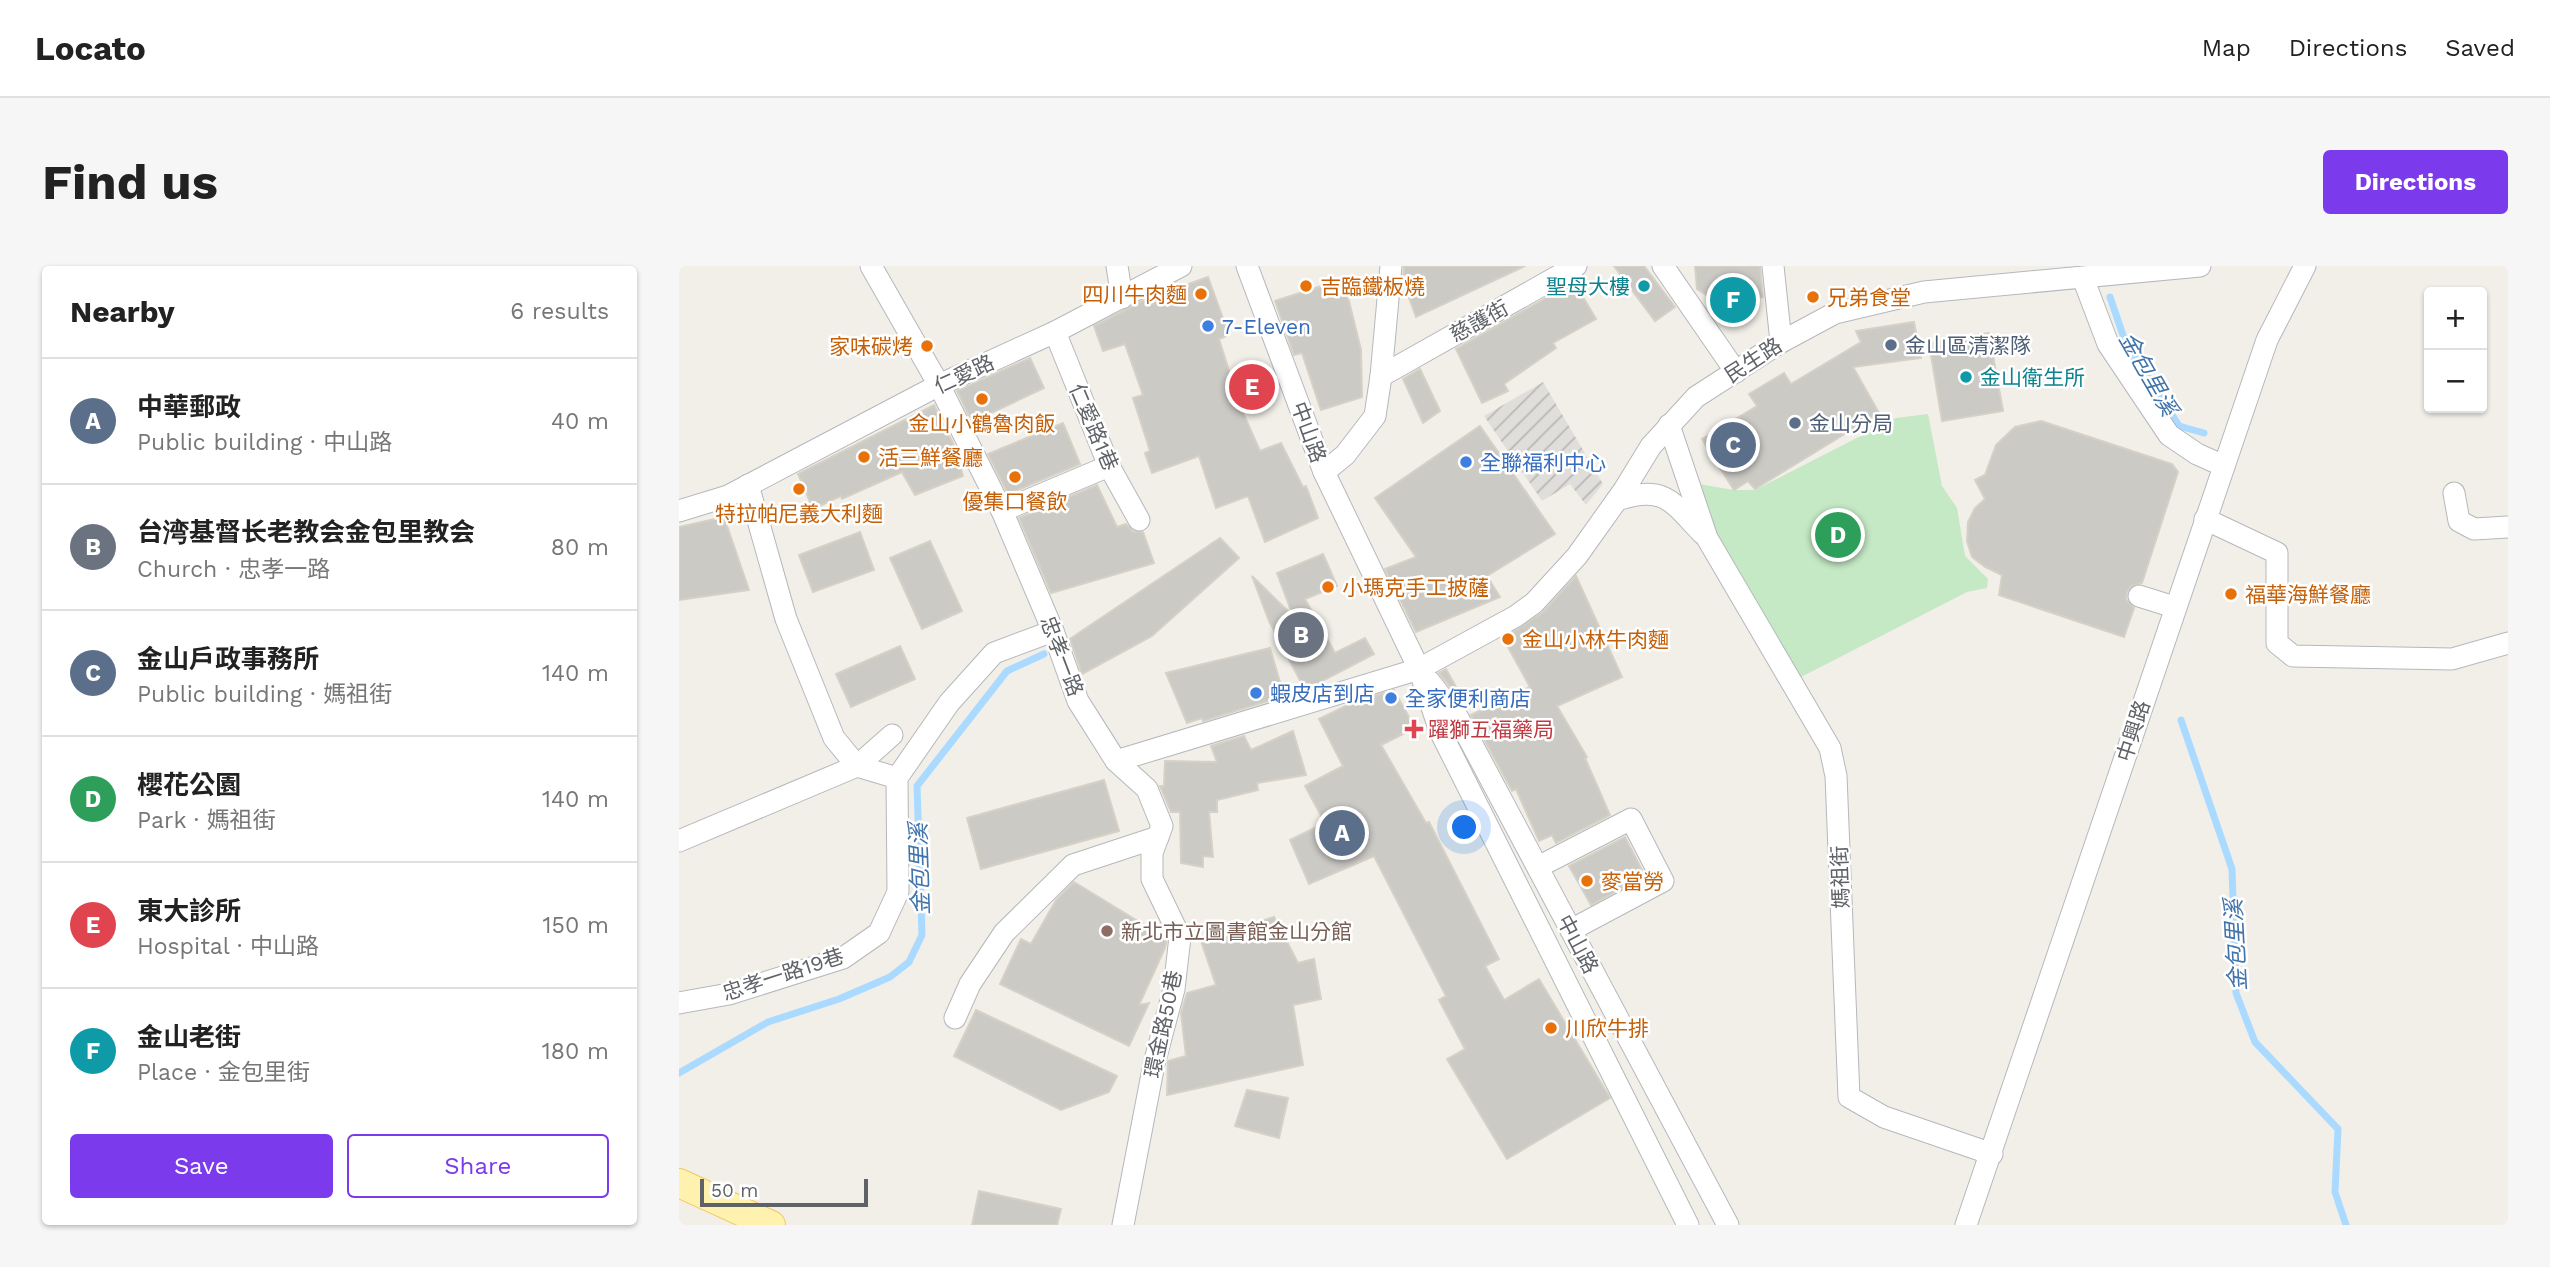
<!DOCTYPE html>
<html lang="en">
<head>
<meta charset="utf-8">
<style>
  :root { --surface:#fff; --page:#f6f6f6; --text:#222; --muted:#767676; --line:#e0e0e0; --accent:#7c3aed }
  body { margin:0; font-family:"Work Sans","Noto Sans TC",sans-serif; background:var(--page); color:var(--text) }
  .controls { position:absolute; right:21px; top:21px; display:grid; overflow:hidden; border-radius:7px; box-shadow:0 2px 5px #0004 }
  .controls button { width:63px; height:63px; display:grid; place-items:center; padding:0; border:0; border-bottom:2px solid var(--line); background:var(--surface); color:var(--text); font:35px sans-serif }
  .scale { position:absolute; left:21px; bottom:18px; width:168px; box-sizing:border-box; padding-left:7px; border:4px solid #5f6368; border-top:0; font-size:19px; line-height:24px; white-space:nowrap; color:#5f6368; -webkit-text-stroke:5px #fff; paint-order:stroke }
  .you { position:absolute; left:786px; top:562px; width:24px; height:24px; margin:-18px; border:5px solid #fff; border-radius:50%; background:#1a73e8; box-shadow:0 0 0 10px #1a73e833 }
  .badge { display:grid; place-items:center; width:46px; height:46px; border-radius:50%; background:var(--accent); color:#fff; font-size:23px; font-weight:700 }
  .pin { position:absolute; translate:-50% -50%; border:4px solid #fff; box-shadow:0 2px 7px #0006 }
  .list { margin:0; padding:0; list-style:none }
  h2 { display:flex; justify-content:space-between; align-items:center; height:91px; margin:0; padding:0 28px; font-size:30px }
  h2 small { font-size:23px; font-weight:400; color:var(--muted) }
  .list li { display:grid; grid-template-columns:46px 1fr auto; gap:21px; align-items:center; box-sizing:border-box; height:126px; padding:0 28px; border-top:2px solid var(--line) }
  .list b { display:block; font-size:26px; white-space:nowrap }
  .list p { margin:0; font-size:23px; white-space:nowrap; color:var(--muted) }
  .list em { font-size:23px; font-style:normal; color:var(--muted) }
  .actions { display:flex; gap:14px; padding:21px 28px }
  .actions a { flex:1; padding:16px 0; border:2px solid var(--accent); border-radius:7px; text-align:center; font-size:24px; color:var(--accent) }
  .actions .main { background:var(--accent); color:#fff }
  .map { position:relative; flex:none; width:1829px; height:959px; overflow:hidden; border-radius:7px }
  header { display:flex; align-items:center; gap:42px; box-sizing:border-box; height:98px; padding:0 35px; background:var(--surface); border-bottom:2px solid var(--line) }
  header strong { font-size:33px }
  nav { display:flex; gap:38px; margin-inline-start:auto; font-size:24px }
  .intro { display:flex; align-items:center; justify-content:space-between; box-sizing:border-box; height:168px; padding:0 42px }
  h1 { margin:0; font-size:49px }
  .button { padding:18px 32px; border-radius:7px; background:var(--accent); color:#fff; font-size:24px; font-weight:700 }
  main { display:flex; gap:42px; padding:0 42px }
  aside { flex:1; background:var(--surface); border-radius:7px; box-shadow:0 2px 5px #0004 }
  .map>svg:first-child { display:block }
  .industrial { fill:url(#industrial-furrows) }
  .green { fill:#c5e8c5 }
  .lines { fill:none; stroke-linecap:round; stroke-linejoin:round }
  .stream { stroke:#aadaff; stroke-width:7 }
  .building { fill:#cccac5; stroke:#d6d1c6; stroke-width:2 }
  .minor-casing { stroke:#b5b8bc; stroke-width:23 }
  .major-casing { stroke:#f2c960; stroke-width:30 }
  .minor { stroke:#fff; stroke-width:21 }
  .major { stroke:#fff2af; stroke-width:28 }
  .food-dot { fill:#e8710a; stroke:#fff; stroke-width:2.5 }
  .culture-dot { fill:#0f9aa8; stroke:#fff; stroke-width:2.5 }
  .shop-dot { fill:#3f7fe0; stroke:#fff; stroke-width:2.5 }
  .service-dot { fill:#5c6f8a; stroke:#fff; stroke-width:2.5 }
  .health-dot { fill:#e0444e; stroke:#fff; stroke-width:2.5 }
  .education-dot { fill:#8d6e63; stroke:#fff; stroke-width:2.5 }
  .labels { text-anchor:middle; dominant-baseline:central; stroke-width:5; stroke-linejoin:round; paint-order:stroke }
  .food-label { font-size:21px; fill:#c56008; stroke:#fff; text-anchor:start }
  .culture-label { font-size:21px; fill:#0d838f; stroke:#fff; text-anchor:end }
  .street-label { font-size:21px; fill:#5f6368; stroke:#fff }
  .shop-label { font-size:21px; fill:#366cbe; stroke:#fff; text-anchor:start }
  .service-label { font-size:21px; fill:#4e5e75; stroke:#fff; text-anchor:start }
  .health-label { font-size:21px; fill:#be3a42; stroke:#fff; text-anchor:start }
  .education-label { font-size:21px; fill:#785e54; stroke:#fff; text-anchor:start }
  .water-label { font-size:23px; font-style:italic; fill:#4174aa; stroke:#fff }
</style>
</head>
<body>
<header>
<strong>Locato</strong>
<nav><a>Map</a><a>Directions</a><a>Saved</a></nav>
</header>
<div class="intro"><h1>Find us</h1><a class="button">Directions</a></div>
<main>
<aside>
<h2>Nearby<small>6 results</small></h2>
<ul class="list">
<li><span class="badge" style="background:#5c6f8a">A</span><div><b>中華郵政</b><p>Public building · 中山路</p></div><em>40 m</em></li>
<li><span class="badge" style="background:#6b7280">B</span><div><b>台湾基督长老教会金包里教会</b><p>Church · 忠孝一路</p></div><em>80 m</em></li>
<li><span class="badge" style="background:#5c6f8a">C</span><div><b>金山戶政事務所</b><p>Public building · 媽祖街</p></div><em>140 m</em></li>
<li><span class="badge" style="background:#2e9e5b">D</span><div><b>櫻花公園</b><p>Park · 媽祖街</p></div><em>140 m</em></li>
<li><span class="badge" style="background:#e0444e">E</span><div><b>東大診所</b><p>Hospital · 中山路</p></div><em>150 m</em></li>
<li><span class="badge" style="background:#0f9aa8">F</span><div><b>金山老街</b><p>Place · 金包里街</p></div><em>180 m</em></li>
</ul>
<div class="actions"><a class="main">Save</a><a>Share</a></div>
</aside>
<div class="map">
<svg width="1829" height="959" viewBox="0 0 1829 959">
  <defs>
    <pattern id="industrial-furrows" width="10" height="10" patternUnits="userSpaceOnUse" patternTransform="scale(1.75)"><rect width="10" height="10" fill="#e0deda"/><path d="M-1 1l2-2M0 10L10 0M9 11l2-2" fill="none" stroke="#b9b8b5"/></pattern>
  </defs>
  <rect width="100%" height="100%" fill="#f1efe8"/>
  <path class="industrial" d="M864,116L924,218L907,239L891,218L863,235L805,150Z"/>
  <path class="green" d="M1249,148L1263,220L1278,242L1286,290L1309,313L1308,322L1288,326L1122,411L1024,248L1014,217L1055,224H1076L1217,152Z"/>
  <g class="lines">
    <g class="stream">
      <path d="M1431,31L1446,75L1500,160L1525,167"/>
      <path d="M1502,454L1553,603L1557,727L1576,776L1659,863L1656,926L1667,959"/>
      <path d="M0,807L89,756L160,733L211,711L230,696L243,669L238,520L328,405L365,388"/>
    </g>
  </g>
  <g class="building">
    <path d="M725,0H846L737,51L724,15Z"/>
    <path d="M935,0H965L996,41L976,55Z"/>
    <path d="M1016,0H1081L1084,31L1038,36L1018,23Z"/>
    <path d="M529,11L550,69L540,73L561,140L581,185L602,177L624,221L627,220L639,252L586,276L569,230L537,242L520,190L473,207L466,187L471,185L454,132L464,129L446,78L424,85L415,60L467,33Z"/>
    <path d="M661,14L670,35L682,84L683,131L642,144L623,87L615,89L596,35Z"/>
    <path d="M895,16L917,53L874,77L877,82L825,118L829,125L803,137L777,83Z"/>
    <path d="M1235,56L1242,92L1174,101L1200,147L1076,223L1069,215L1055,224L1023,173L1078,140L1070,128L1105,107L1112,118L1182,76L1177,65Z"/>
    <path d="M1310,67L1324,145L1263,155L1250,77Z"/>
    <path d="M351,92L365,122L293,156L278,125Z"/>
    <path d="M741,103L761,145L744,157L724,113Z"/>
    <path d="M255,139L274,177L284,210L236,229L223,206L163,233L162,230L134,243L119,208Z"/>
    <path d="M1362,155L1493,198L1499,206L1463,317L1452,320L1448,325L1447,333L1455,342L1445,371L1320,329L1323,309L1306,301L1293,291L1288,275L1289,256L1296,242L1306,233L1296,214L1306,209L1317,179L1336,161Z"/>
    <path d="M384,157L401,198L329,228L309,188Z"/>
    <path d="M801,160L876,268L808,310L821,331L737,366L706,303L737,291L696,232Z"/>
    <path d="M418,219L438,261L447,258L454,266H464L475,297L372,327L340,252Z"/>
    <path d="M45,251L70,324L0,334V261Z"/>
    <path d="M181,266L195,304L134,326L120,289Z"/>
    <path d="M541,272L560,292L473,370L403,408L391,373Z"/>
    <path d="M251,275L283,345L243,363L211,292Z"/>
    <path d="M644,288L658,320L626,333L656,387L686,372L695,388L626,424L590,355L573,310L614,350L598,307Z"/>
    <path d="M897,310L943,411L878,440L908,491L906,492L931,549L877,577L873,569L860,575L837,523L833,525L792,449L851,421L824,372L863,347Z"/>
    <path d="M221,380L236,413L172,441L157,408Z"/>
    <path d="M591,382L605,430L524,455L523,452L508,457L487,407Z"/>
    <path d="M767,403L789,443L760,407Z"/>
    <path d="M715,424L736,462L702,479L747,557L750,556L820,693L806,700L825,734L860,713L931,832L828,893L768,793L786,783L760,734L767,730L695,590L630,618L611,574L646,557L626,520L664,500L640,453L675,436Z"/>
    <path d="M614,465L627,509L578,517L579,524L538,534V546H530L534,591L524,590V601L502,597L501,546H492L481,520H485L486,495L538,496L532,480L565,470L572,484Z"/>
    <path d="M425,514L440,565L302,603L288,552Z"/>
    <path d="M946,571L966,610L912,639L890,600Z"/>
    <path d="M395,616L488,673L486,682L460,739L470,737L450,780L321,718L342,673L352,678L377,634Z"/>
    <path d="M595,651L619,697L635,693L642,733L614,739L624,799L488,829L489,795L507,790L502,747L508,727L537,719L522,675Z"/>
    <path d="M297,744L438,810L430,826L382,844L275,790Z"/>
    <path d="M568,824L609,832L600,872L556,860Z"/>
    <path d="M300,925L382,943L378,959H293Z"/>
  </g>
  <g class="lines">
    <defs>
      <g id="minor">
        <path d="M192,0L260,119L323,245L374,365L399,435L437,495L740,403L837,350L855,337L898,290L945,224L972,180L1017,131L1102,76L1156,47L1245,26L1521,0"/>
        <path d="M438,0L443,32"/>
        <path d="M568,0L645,206L740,403L761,465L1009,959"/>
        <path d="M984,0L1057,106"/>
        <path d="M1094,0L1102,76"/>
        <path d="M1404,12L1429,78L1490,169L1518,188L1545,200"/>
        <path d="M376,66L430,200L460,254"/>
        <path d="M702,110L897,0"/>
        <path d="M990,159L1028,272L1151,482L1157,510L1170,831L1205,851L1313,888"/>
        <path d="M645,206L666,189L696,150L702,110L712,0"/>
        <path d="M69,219L107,353L155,472L178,500L218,512"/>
        <path d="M1775,227L1780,255L1795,263L1829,261"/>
        <path d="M938,234C986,218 993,236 1024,268"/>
        <path d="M0,245L49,230L260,119L376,66L502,0"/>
        <path d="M323,245L430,200"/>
        <path d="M1526,253L1598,287V377L1614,390L1773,393L1829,377"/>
        <path d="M1460,330L1495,341"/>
        <path d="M750,415L779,452L1049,959"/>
        <path d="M437,495L468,523L483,560L473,587V613L501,671L495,723L475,798L444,959"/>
        <path d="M0,575L178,500L213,469"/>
        <path d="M859,601L952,553L984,615L892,664"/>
        <path d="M0,737L50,728L164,692L200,667L219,626L218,512L270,437L315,387L374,365"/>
        <path d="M276,752L291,718L325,667L394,599L479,571"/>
        <path d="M1287,959L1588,74L1626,0"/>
      </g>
      <path id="major" d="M0,917L92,959"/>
    </defs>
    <use href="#minor" class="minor-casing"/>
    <use href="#major" class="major-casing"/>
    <use href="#minor" class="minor"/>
    <use href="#major" class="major"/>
  </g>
  <g class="food-dot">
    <circle cx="627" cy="20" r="7"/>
    <circle cx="522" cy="28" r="7"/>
    <circle cx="1134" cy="31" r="7"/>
    <circle cx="248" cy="80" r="7"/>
    <circle cx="303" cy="133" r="7"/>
    <circle cx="185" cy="191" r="7"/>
    <circle cx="336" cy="211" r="7"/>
    <circle cx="120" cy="223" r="7"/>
    <circle cx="649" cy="321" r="7"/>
    <circle cx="1552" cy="328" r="7"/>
    <circle cx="829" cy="373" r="7"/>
    <circle cx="908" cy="615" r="7"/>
    <circle cx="872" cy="762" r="7"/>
  </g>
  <g class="culture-dot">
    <circle cx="965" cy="20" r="7"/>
    <circle cx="1287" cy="111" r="7"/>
  </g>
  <g class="shop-dot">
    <circle cx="529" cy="60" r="7"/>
    <circle cx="787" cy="196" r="7"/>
    <circle cx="577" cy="427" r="7"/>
    <circle cx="712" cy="432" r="7"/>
  </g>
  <g class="service-dot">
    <circle cx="1212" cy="79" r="7"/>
    <circle cx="1116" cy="157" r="7"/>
  </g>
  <path class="health-dot" d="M731.5 452.5h7v7h7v7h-7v7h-7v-7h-7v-7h7z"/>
  <circle class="education-dot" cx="428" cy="665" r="7"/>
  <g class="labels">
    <g class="food-label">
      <text x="641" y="20">吉臨鐵板燒</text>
      <text x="508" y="28" text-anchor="end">四川牛肉麵</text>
      <text x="1148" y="31">兄弟食堂</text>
      <text x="234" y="80" text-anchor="end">家味碳烤</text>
      <text x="303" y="157" text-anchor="middle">金山小鶴魯肉飯</text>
      <text x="199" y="191">活三鮮餐廳</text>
      <text x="336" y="235" text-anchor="middle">優集口餐飲</text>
      <text x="120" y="247" text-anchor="middle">特拉帕尼義大利麵</text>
      <text x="663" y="321">小瑪克手工披薩</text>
      <text x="1566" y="328">福華海鮮餐廳</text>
      <text x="843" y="373">金山小林牛肉麵</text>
      <text x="922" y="615">麥當勞</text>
      <text x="886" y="762">川欣牛排</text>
    </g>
    <g class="culture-label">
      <text x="951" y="20">聖母大樓</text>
      <text x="1301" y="111" text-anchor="start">金山衛生所</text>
    </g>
    <g class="street-label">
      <text transform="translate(800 55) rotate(-29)">慈護街</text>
      <text transform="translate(1074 94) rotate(-33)">民生路</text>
      <text transform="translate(285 108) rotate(-25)">仁愛路</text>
      <text transform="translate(415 161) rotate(67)">仁愛路1巷</text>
      <text transform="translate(630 166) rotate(70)">中山路</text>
      <text transform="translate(383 390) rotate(69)">忠孝一路</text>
      <text transform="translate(1454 465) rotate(-72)">中興路</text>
      <text transform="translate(1161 611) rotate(-92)">媽祖街</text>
      <text transform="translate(899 678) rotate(62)">中山路</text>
      <text transform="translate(104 708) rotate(-18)">忠孝一路19巷</text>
      <text transform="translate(484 758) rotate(-78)">環金路50巷</text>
    </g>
    <g class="shop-label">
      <text x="543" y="60">7-Eleven</text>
      <text x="801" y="196">全聯福利中心</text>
      <text x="591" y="427">蝦皮店到店</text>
      <text x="726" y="432">全家便利商店</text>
    </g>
    <g class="service-label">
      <text x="1226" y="79">金山區清潔隊</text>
      <text x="1130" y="157">金山分局</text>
    </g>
    <g class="health-label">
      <text x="749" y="463">躍獅五福藥局</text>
    </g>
    <g class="education-label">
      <text x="442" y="665">新北市立圖書館金山分館</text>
    </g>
    <g class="water-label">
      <text transform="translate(1469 108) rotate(60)">金包里溪</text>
      <text transform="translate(241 603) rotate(-92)">金包里溪</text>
      <text transform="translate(1557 679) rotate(-93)">金包里溪</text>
    </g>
  </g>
</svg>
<div class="controls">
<button>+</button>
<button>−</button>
</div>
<div class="scale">50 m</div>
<div class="you"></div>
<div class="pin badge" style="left:663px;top:567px;background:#5c6f8a">A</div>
<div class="pin badge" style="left:622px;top:369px;background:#6b7280">B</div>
<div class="pin badge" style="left:1054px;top:179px;background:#5c6f8a">C</div>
<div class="pin badge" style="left:1159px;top:269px;background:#2e9e5b">D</div>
<div class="pin badge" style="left:573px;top:121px;background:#e0444e">E</div>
<div class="pin badge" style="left:1054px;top:34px;background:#0f9aa8">F</div>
</div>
</main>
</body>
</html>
